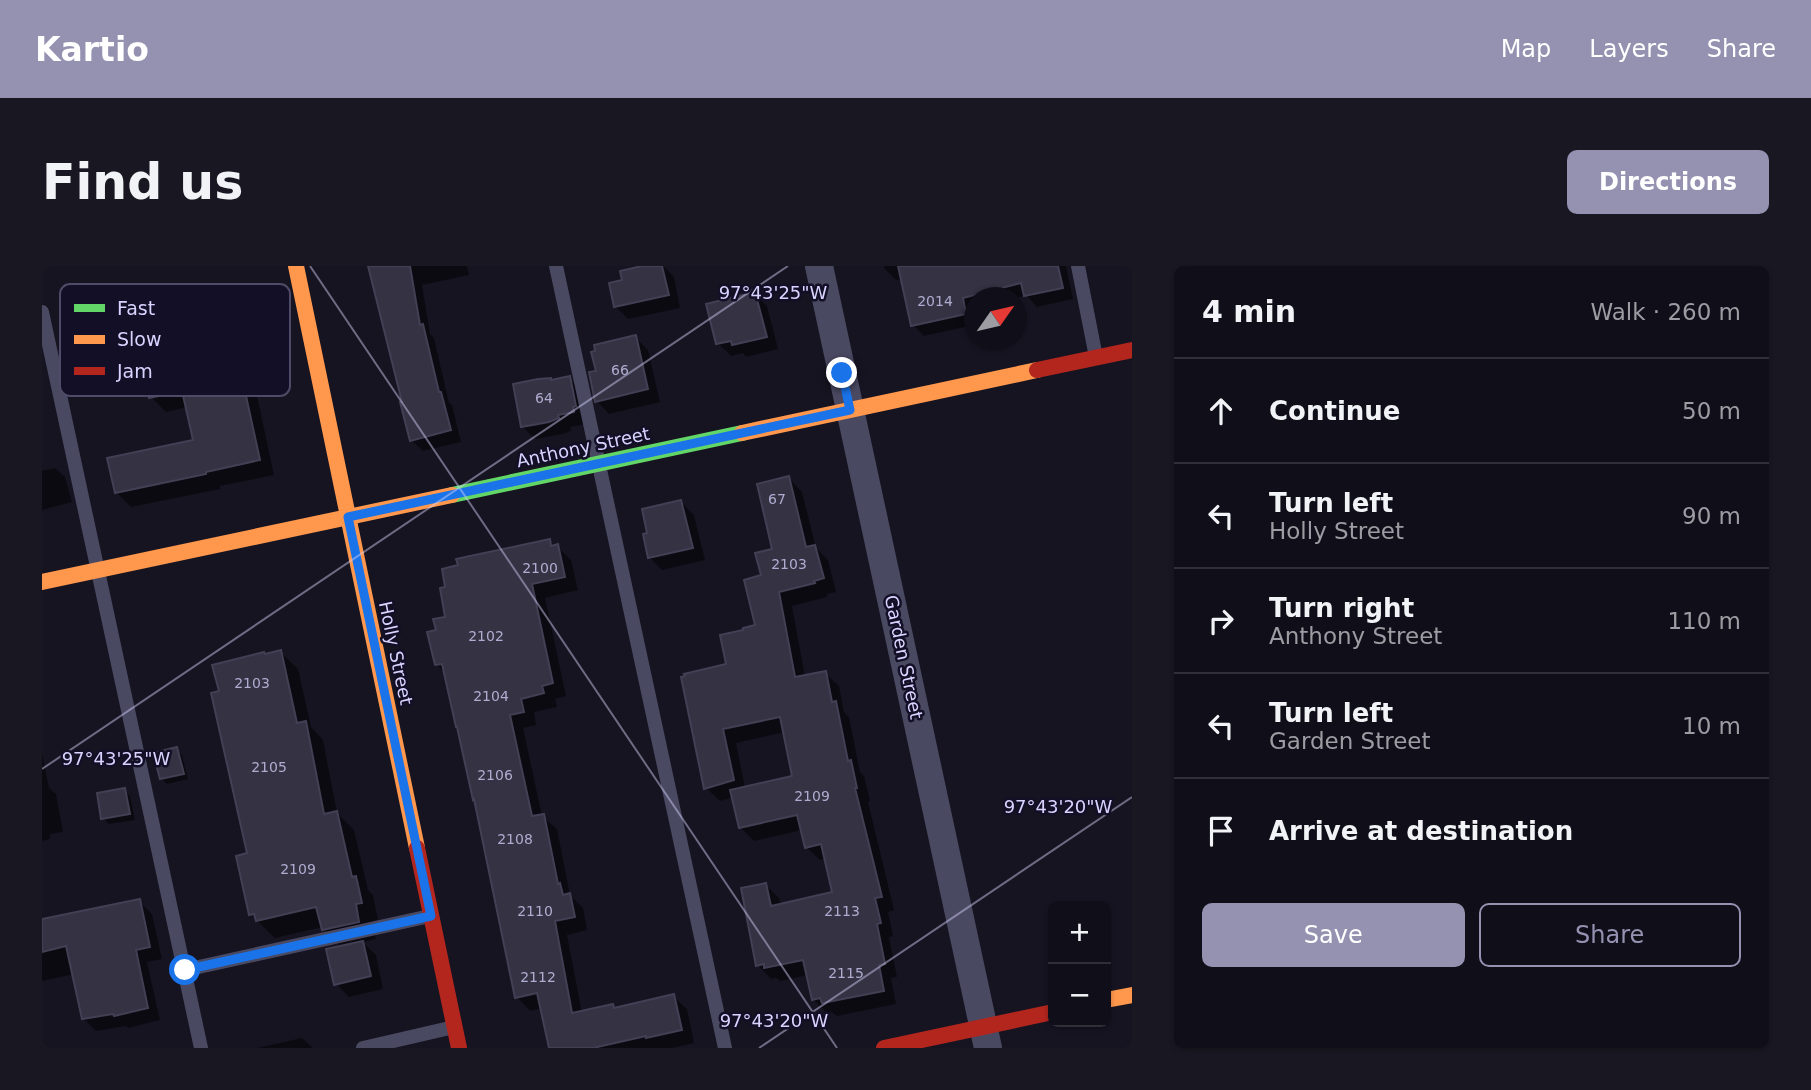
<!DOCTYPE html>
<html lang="en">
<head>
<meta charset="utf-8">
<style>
  :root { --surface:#100f19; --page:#191822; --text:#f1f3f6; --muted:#9c9ca2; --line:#302f38; --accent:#9591b1 }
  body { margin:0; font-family:"DejaVu Sans",sans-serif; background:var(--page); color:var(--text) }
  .controls { position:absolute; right:21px; bottom:21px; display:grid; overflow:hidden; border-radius:10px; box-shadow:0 2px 5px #0004 }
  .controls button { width:63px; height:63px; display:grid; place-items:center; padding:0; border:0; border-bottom:2px solid var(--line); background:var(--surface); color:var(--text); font:35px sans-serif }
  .compass { position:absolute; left:922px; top:21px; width:63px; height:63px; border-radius:50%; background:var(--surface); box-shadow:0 2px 5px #0004; rotate:56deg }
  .stop { position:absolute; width:21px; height:21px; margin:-16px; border:5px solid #1a73e8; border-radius:50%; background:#fff }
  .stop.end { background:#1a73e8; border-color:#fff; box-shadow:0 2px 7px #0008 }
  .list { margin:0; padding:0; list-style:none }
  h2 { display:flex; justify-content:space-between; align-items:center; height:91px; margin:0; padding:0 28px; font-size:30px }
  h2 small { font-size:23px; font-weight:400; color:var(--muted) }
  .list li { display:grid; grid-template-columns:46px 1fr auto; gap:21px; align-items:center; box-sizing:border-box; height:105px; padding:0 28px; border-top:2px solid var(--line) }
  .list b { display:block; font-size:26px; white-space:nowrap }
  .list p { margin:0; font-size:23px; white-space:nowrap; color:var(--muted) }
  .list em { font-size:23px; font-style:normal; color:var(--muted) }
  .actions { display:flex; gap:14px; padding:21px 28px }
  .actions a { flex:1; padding:16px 0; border:2px solid var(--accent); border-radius:10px; text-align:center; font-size:24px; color:var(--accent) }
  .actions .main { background:var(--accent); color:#fff }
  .icon { flex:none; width:38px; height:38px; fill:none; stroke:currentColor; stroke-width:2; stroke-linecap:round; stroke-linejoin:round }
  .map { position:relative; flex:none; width:1090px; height:782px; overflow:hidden; border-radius:10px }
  header { display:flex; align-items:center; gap:42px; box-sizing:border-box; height:98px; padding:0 35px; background:var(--accent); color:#fff }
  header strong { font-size:33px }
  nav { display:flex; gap:38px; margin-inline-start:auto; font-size:24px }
  .intro { display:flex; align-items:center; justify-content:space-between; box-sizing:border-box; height:168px; padding:0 42px }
  h1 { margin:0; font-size:49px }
  .button { padding:18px 32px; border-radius:10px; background:var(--accent); color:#fff; font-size:24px; font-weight:700 }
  main { display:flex; gap:42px; padding:0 42px }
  aside { flex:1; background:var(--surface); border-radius:10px; box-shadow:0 2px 5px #0004 }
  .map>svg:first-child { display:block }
  .shadow { fill:#0007; fill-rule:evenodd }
  .building { fill:#343243; stroke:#433f54; stroke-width:2 }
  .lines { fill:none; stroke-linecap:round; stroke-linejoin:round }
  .lane { stroke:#4a4962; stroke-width:14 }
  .street { stroke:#4a4962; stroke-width:28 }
  .fast { stroke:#63d668; stroke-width:16 }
  .slow { stroke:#ff974d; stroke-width:16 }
  .jam { stroke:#b3261e; stroke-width:16 }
  .route { stroke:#1a73e8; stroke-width:9 }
  .ticks { fill:none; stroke:#d9d4ff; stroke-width:2; stroke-opacity:0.45 }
  .labels { text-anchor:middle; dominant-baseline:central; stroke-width:5; stroke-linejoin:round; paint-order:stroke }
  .number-label { font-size:14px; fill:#b0acd0 }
  .street-label { font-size:18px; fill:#d9d4ff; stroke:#130f26 }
  .key { fill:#130f26; stroke:#4e4a67; stroke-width:2 }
  .key-label { font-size:19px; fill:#d9d4ff }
  .ticks-label { font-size:18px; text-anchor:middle; fill:#d9d4ff; stroke:#130f26; stroke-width:5; stroke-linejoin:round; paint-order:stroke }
</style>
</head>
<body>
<header>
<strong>Kartio</strong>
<nav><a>Map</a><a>Layers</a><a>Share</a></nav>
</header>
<div class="intro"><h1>Find us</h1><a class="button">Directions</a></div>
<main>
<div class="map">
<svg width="1090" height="782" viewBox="0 0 1090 782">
  <rect width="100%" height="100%" fill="#161421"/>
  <g class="shadow">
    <path d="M328,0H425L427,9L380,19L388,68L392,72L407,137L410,139L419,176L381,185L369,174L362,137Z"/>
    <path d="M609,0H621L632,11L638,42L586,53L573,40L582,16Z"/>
    <path d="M842,0H1024L1031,33L995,41L984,29L974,32H932V42L931,43L932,59L882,70L871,59L861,13L854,14L843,3Z"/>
    <path d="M172,26L178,32L182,31L197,46L232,209L178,220V223L89,241L74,226L153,175L146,141L124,146L109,131L122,105Z"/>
    <path d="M713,28L725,40L736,83L704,91L701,87L689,90L676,77Z"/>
    <path d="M593,71L606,84L618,136L567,148L555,135L556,106Z"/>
    <path d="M527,112L540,125L544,158L528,161L529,165L521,168L493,173L480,160L510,115Z"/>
    <path d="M13,202L23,211L30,236L0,244V205Z"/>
    <path d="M747,212L760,226L774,282L786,294L794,326L785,328V331L750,340L763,411L783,407L797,420L802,446L807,451L818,506L822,510L828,535L826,536L852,644L846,646L851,670L847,671L855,711L849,712L854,738L795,750L790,746L785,747L771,733L766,709L738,715L734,712L729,713L716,699L724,619L737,632L739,640L792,627L784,593L778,594L764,581L760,564L712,575L698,561L692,531L678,535L664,522L686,400L715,361L721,311L732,284ZM743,466L752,511L703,522L694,477Z"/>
    <path d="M639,236L652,249L663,294L620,304L607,291V268Z"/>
    <path d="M507,275L513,281L515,280L529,294L536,324L503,332L524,430L513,433L515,441L492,446L494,459L481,462L500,550L515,563L528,629L541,642L545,664L525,669L540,747L571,740L574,743L631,730L645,743L652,777L630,782H509L500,742L488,745L475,731L434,535L404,408L394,398L396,365L405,352Z"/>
    <path d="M238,386L256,403L269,461L281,474L295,547L312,564L326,624L331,629L336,654L330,655L334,673L320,676L334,689L341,723L307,731L294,718L299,681L281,661L233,672L209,649L207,588L179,426L223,389Z"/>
    <path d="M134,483L140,489L146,513L125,518L119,512Z"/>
    <path d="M0,488L7,522L14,528L21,566L8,568V573L0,575Z"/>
    <path d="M82,524L88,530L93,554L67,558L61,552Z"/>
    <path d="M97,635L110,648L120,693L105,696L118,754L86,762L84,760L54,765L42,753L32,708L0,715V652L15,649L17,652Z"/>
    <path d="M260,772L271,782H215Z"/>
  </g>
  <g class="building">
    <path d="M326,0H368L378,59L381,58L397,126H399L409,164L368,175L358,136H360Z"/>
    <path d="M600,0H620L627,29L572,41L567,17L580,14L578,5Z"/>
    <path d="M856,0H1016L1021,22L982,30L979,17L921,32L924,48L869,60Z"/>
    <path d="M172,24L174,31L182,29L218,194L164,206V208L73,227L65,192L151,174L140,125L107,132L102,107L119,104L106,38Z"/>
    <path d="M713,26L725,71L690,79L689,75L674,78L664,38Z"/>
    <path d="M594,69L606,123L553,136L547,106L554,105L549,86L553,85L552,79Z"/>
    <path d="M528,110L534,140L531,141L532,146L516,149L517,152L507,156L479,161L471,118L496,113L509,112V114Z"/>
    <path d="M747,210L764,281L773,279L782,312L772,315L773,317L737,326L753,411L784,405L790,436L794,435L806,495L809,494L815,522H813L840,631L833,632L839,657L835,658L843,698L837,699L842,725L780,737L778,732L770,734L761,694L722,702V698L714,700L699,622L724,617L729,640L790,626L779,578L763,582L755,549L697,562L688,524L750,510L738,451L681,463L692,514L662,523L639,411L643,410L642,408L684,398L678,369L701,364V362L713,359L702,314L719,309L713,287L730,283L715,218Z"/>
    <path d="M639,234L651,282L606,292L601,268L605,267L600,243Z"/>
    <path d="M508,273L509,280L516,278L523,311L490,318L511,417L500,420L502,427L479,433L482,446L468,449L490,550L502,548L516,618L518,617L521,629L528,627L533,651L513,655L530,747L571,738L572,742L632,728L640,764L604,772V770L551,782H507L495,727L473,732L432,533L431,534L415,461H414L400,398L393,399L385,366L394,364L391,353L403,351L398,322L403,321L400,303L416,299L414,293Z"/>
    <path d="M239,384L255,457L264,455L282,548L295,545L310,611L314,610L320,637L314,638L317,656L280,664L274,641L214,655L212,648L207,649L194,590L205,587L169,427L177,425L170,399L222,386L223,388Z"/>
    <path d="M135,481L142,508L118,513L111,487Z"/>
    <path d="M83,522L88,548L59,553L55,527Z"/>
    <path d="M98,633L108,681L94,684L106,742L72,750L71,748L40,753L24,680L0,686V653Z"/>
    <path d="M321,675L329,710L292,719L284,683Z"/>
  </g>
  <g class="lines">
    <g class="lane">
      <path d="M514,0L683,782"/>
      <path d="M1036,0L1054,91"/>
      <path d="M0,46L159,782"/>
      <path d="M143,704L388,650"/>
      <path d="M321,782L412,761"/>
    </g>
    <path class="street" d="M777,0L946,782"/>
    <path class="fast" d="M410,229L700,167"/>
    <g class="slow">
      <path d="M254,0L375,582"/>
      <path d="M700,167L995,104"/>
      <path d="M0,316L410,229"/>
      <path d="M1064,734L1090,729"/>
    </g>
    <g class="jam">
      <path d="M995,104L1090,84"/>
      <path d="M375,582L417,782"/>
      <path d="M842,782L1011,746"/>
    </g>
  </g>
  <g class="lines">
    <path class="route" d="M143,704L389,650L306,251L808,144L800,107"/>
  </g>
  <path class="ticks" d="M268,0L795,782M0,503L746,0M717,782L1090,531"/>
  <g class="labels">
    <g class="number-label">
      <text x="893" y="35">2014</text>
      <text x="578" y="104">66</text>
      <text x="502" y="132">64</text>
      <text x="735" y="233">67</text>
      <text x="747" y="298">2103</text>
      <text x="498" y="302">2100</text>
      <text x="444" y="370">2102</text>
      <text x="210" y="417">2103</text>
      <text x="449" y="430">2104</text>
      <text x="227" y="501">2105</text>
      <text x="453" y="509">2106</text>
      <text x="770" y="530">2109</text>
      <text x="473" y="573">2108</text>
      <text x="256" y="603">2109</text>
      <text x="493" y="645">2110</text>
      <text x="800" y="645">2113</text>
      <text x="804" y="707">2115</text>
      <text x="496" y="711">2112</text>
    </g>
    <g class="street-label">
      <text transform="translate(541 181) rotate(-12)">Anthony Street</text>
      <text transform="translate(354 387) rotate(78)">Holly Street</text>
      <text transform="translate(862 391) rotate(78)">Garden Street</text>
    </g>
  </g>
  <rect x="18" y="18" width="230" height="112" rx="10" class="key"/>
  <rect x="32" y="38" width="31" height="8" fill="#63d668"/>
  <rect x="32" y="69" width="31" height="9" fill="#ff974d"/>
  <rect x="32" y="101" width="31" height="8" fill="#b3261e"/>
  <g class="key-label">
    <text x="75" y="49">Fast</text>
    <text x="75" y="80">Slow</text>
    <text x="75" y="112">Jam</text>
  </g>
  <g class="ticks-label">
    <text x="731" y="33">97°43'25"W</text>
    <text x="74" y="499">97°43'25"W</text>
    <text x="1016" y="547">97°43'20"W</text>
    <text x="732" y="761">97°43'20"W</text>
  </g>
</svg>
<div class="controls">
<button>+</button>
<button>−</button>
</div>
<svg class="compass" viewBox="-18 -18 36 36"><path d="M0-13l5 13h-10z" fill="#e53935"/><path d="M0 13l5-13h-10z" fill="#9c9ca2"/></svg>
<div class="stop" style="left:143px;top:704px"></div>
<div class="stop end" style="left:800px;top:107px"></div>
</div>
<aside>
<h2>4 min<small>Walk · 260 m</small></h2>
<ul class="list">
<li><svg class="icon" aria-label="ahead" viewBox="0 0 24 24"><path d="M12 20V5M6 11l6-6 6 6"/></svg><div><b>Continue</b></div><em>50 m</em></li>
<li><svg class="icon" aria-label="left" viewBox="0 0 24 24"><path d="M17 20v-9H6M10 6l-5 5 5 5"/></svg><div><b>Turn left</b><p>Holly Street</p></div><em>90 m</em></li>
<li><svg class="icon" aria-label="right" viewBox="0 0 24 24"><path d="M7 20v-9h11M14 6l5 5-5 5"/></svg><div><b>Turn right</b><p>Anthony Street</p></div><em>110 m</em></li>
<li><svg class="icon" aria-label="left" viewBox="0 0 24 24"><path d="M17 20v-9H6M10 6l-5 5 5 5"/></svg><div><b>Turn left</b><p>Garden Street</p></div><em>10 m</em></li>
<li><svg class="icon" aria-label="arrive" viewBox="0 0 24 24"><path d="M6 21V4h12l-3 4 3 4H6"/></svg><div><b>Arrive at destination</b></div></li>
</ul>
<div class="actions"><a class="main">Save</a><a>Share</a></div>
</aside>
</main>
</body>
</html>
